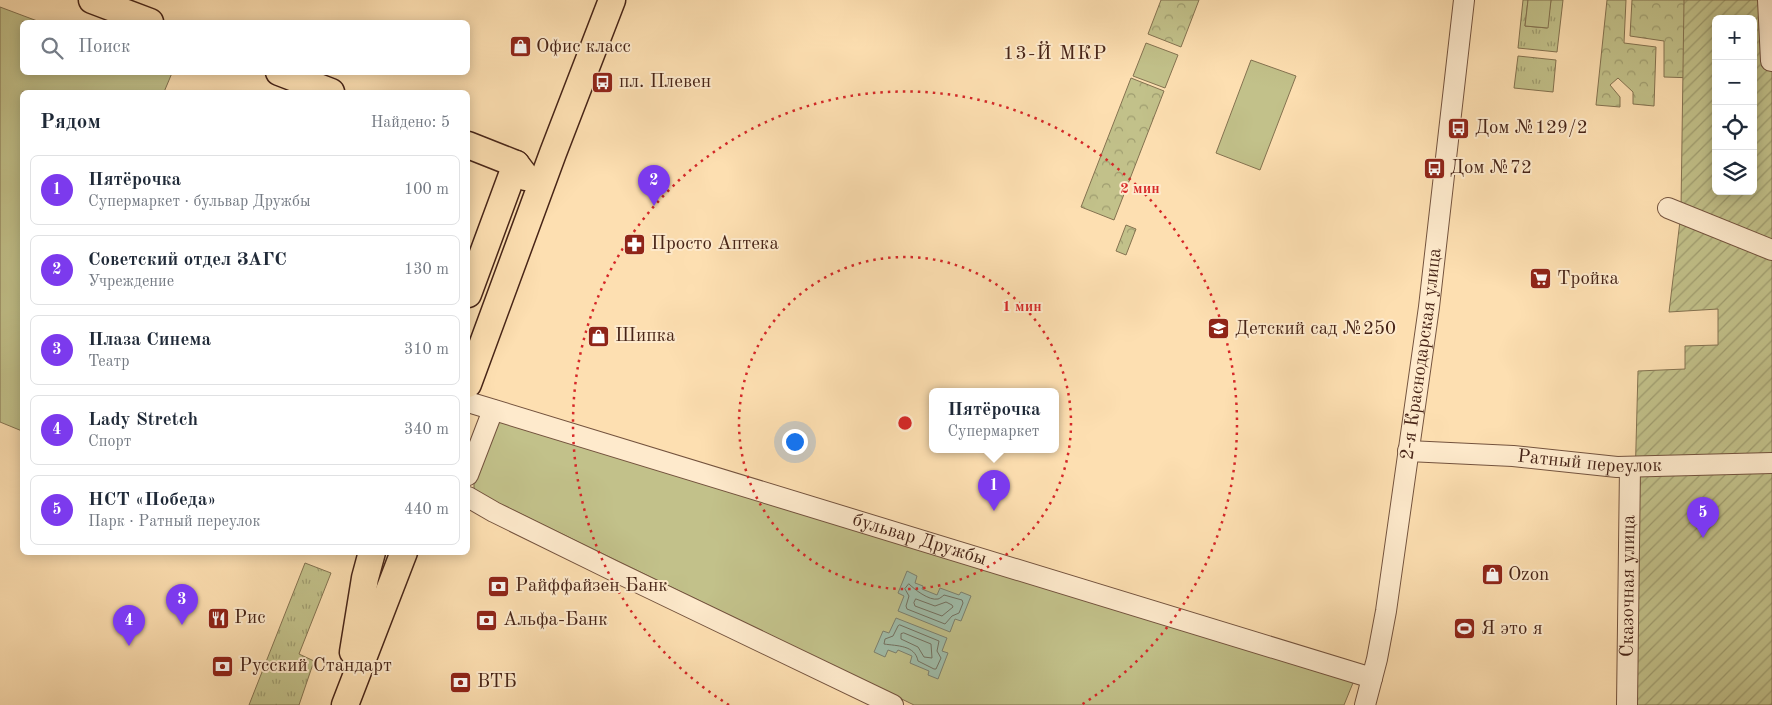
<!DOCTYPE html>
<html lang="ru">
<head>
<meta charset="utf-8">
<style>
  :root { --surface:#fff; --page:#f2f2f3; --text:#1f2937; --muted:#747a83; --line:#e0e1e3; --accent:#7c3aed }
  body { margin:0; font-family:"Old Standard TT",serif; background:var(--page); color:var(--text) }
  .controls { position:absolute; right:15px; top:15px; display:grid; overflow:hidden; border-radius:8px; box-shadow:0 2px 12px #0003 }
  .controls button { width:45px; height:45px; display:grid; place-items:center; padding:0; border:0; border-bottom:1px solid var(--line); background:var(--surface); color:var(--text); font:25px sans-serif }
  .you { position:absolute; left:794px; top:441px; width:18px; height:18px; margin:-12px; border:4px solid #fff; border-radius:50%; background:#1a73e8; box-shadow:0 0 0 8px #1a73e833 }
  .badge { display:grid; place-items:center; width:32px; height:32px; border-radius:50%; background:var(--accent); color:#fff; font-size:16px; font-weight:700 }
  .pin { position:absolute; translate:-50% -41px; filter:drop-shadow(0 1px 2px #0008) }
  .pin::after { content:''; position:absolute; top:26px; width:18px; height:15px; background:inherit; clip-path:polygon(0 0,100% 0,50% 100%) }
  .popup { position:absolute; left:929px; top:388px; width:130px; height:65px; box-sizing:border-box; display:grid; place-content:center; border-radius:8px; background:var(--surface); filter:drop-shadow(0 1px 4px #0005); font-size:16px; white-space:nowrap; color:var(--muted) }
  .popup b { font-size:19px; color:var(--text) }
  .popup::after { content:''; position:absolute; left:50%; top:100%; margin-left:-10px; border:10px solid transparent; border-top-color:var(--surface) }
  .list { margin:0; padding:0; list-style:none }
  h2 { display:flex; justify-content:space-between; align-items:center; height:65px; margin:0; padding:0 20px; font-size:21px }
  h2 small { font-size:16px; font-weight:400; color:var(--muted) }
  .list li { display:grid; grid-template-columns:32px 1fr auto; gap:15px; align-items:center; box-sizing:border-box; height:70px; margin:0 10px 10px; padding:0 10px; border:1px solid var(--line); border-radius:8px }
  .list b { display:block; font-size:19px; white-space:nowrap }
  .list p { margin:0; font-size:16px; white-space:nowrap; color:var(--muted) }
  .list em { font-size:16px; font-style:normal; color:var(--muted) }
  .icon { flex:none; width:28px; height:28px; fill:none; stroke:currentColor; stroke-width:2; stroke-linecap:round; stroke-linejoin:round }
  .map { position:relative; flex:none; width:1772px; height:705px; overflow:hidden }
  .search { position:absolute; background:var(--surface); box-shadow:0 2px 12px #0003; left:20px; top:20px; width:450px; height:55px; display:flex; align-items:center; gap:12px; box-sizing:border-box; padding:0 18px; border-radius:8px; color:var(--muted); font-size:19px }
  .panel { position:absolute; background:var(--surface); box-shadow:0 2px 12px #0003; left:20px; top:90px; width:450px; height:465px; border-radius:8px }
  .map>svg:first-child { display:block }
  .grass { fill:url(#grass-tufts); stroke:#847250 }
  .forest { fill:url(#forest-crowns); stroke:#847250 }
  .park { fill:#c2c18a; stroke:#847250 }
  .garden { fill:url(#garden-furrows); stroke:#847250; fill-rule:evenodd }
  .water { fill:#9fbdaa; stroke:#7c806f }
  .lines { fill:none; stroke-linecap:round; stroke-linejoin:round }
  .shore { stroke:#737060; stroke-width:1 }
  .minor-casing { stroke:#74533e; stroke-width:22 }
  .major-casing { stroke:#472417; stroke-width:29 }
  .minor { stroke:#feeacc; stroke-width:20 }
  .major { stroke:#fddfb1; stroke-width:26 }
  .ring { fill:none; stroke:#d62828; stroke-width:2.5; stroke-dasharray:2.5 5 }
  .labels { text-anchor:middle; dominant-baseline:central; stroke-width:4; stroke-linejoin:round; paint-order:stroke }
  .poi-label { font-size:19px; fill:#472417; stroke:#feeacc; text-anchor:start }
  .street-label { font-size:19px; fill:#472417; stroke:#feeacc }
  .neighbourhood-label { font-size:20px; letter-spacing:1px; fill:#472417; stroke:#feeacc }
  .centre { fill:#d62828; stroke:#feeacc; stroke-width:2.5 }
  .ring-label { font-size:15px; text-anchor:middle; font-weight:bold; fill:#d62828; stroke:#feeacc; stroke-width:4; stroke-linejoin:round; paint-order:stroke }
</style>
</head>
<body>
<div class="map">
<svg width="1772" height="705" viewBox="0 0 1772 705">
  <defs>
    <pattern id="grass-tufts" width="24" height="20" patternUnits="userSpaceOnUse" patternTransform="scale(1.25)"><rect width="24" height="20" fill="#c2c18a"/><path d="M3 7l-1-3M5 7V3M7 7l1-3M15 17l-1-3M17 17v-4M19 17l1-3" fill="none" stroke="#9f9d70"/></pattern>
    <pattern id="forest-crowns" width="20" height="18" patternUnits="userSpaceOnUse" patternTransform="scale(1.25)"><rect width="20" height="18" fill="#c2c18a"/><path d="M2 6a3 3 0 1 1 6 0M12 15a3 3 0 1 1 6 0" fill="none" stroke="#9f9d70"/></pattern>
    <pattern id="garden-furrows" width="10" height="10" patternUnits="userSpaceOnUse" patternTransform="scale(1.25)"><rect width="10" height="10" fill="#c2c18a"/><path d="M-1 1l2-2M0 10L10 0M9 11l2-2" fill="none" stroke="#9f9d70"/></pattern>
  </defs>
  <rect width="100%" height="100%" fill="#fddfb1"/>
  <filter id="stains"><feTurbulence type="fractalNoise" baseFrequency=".004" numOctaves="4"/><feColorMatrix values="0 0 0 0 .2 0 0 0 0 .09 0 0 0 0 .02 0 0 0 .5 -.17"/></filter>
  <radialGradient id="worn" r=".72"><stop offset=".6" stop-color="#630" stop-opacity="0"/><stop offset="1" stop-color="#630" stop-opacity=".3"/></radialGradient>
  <g class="grass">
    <path d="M1523,0H1528L1525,26L1547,28L1551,0H1563L1557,52L1518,48Z"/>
    <path d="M1518,56L1556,60L1553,92L1514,88Z"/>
    <path d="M305,563L331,573L299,654L314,661L299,705H249Z"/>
  </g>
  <g class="forest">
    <path d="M1161,0H1199L1181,47L1148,34Z"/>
    <path d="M1607,0H1626L1624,43L1656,47L1654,106L1633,104V92L1618,78L1610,85L1620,97V107L1596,105Z"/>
    <path d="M1632,0H1762L1753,19H1716L1695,78L1664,77V41L1630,36Z"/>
    <path d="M1131,78L1164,91L1114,220L1081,207Z"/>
    <path d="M1126,225L1136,229L1126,255L1116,251Z"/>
  </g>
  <g class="park">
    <path d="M1528,0H1551L1548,28L1525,26Z"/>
    <path d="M0,7L40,22H22V72L172,73L164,92H22V431L0,422Z"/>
    <path d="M1146,43L1178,55L1165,88L1133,76Z"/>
    <path d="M1251,60L1296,76L1260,170L1216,153Z"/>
    <path d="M497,420L1355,678L1344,705H914L480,494L474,488V477Z"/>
  </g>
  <g class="garden">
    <path d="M1684,0H1772V246L1681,208ZM1716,19H1753V191H1716Z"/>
    <path d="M1680,221L1772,255V705H1629L1638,371L1685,369V346L1718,345V309L1669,312Z"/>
  </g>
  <g class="water">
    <path d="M907,571L917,576L915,583L923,586L922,589L937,595L940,588L959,595L961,592L971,596L961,621L955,619L950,632L898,611L904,596L898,593Z"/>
    <path d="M896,618L947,638L942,651L948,653L938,679L928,675L929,671L910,663L912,656L898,650L896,653L888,650L885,657L874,652L883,631L889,633Z"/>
  </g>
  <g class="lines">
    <g class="shore">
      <path d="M909,584C914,589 929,601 938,599C939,599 943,596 944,595L962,600L963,603L959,613L952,616L945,624L907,609L906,606L909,596L905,589Z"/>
      <path d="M916,599L935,606L946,602L952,605L953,607L942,616L915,606L914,603Z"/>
      <path d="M900,625L939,641L937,651L941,658L936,669H934L918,661C915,645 897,646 884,644L885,639L893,636L898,626Z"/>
      <path d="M904,633L931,644L932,658L924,657L918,647L901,639V634Z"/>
    </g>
    <defs>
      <g id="minor">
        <path d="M1768,0L1771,61H1772"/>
        <path d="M1668,208L1772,250"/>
        <path id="s1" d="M468,402L1372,678"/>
        <path id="s2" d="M1408,451L1513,456L1617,467L1772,463"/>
        <path d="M468,475L493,410"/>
        <path d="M468,497L494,512L614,571L893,705"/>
        <path id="s3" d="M1365,705L1377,659L1386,611L1429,307L1464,0"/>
        <path id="s4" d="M1627,705L1630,467"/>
      </g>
      <g id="major">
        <path d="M92,0L150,22"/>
        <path d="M279,72L331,92"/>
        <path d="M468,145L516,164L526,177"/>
        <path d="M468,294L516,164"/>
        <path d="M468,384L553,153L612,0"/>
        <path d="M353,652L365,578L372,552"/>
        <path d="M345,705L404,552"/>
      </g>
    </defs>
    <use href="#minor" class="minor-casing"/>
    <use href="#major" class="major-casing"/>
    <use href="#minor" class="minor"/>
    <use href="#major" class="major"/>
  </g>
  <g class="ring">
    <circle cx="905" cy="423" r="166"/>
    <path d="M729 705A332 332 0 1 1 1081 705"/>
  </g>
  <defs>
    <symbol id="shop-square" viewBox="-11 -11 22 22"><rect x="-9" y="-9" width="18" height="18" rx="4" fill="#8f2418" stroke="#feeacc"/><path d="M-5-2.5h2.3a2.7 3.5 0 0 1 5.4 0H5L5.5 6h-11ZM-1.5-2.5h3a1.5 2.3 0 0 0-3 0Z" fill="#fff"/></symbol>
    <symbol id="bus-square" viewBox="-11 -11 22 22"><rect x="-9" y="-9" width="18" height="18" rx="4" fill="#8f2418" stroke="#feeacc"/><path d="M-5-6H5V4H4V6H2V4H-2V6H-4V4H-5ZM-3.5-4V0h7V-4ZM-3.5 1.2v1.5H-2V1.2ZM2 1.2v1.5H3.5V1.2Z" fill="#fff"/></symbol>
    <symbol id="pharmacy-square" viewBox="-11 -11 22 22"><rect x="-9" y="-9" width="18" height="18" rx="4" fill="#8f2418" stroke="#feeacc"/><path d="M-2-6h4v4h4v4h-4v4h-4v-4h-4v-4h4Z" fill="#fff"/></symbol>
    <symbol id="supermarket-square" viewBox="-11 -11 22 22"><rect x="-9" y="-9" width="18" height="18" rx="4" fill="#8f2418" stroke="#feeacc"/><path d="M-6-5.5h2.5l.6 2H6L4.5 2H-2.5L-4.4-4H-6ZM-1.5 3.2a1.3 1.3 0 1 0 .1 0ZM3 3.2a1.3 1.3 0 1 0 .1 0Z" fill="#fff"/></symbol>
    <symbol id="school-square" viewBox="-11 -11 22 22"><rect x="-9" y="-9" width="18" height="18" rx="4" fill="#8f2418" stroke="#feeacc"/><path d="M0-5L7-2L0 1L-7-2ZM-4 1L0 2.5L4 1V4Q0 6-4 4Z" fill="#fff"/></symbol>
    <symbol id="bank-square" viewBox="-11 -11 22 22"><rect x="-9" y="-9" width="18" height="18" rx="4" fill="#8f2418" stroke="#feeacc"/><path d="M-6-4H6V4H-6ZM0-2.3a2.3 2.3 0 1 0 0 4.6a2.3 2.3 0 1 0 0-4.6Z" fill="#fff"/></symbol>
    <symbol id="restaurant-square" viewBox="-11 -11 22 22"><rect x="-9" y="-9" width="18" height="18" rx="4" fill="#8f2418" stroke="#feeacc"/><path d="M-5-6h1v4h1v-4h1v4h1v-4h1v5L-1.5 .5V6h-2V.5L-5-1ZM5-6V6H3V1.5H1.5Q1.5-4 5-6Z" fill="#fff"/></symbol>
    <symbol id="stadium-square" viewBox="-11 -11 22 22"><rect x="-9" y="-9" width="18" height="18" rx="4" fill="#8f2418" stroke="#feeacc"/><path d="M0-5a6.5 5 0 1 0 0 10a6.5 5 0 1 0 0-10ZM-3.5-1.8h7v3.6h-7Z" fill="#fff"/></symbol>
  </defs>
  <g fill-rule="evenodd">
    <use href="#shop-square" x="508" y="34" width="25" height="25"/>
    <use href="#bus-square" x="590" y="70" width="25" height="25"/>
    <use href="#bus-square" x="1446" y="116" width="25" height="25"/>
    <use href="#bus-square" x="1422" y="156" width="25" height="25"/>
    <use href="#pharmacy-square" x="622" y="232" width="25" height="25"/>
    <use href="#supermarket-square" x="1528" y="266" width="25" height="25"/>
    <use href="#school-square" x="1206" y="316" width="25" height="25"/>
    <use href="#shop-square" x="586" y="324" width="25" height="25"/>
    <use href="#shop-square" x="1480" y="562" width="25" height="25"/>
    <use href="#bank-square" x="486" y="574" width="25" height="25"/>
    <use href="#restaurant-square" x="206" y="606" width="25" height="25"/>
    <use href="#bank-square" x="474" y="608" width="25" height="25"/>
    <use href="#stadium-square" x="1452" y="616" width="25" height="25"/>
    <use href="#bank-square" x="210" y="654" width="25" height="25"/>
    <use href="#bank-square" x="448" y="670" width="25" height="25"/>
  </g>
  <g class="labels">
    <g class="poi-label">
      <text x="536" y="47">Офис класс</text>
      <text x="619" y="82">пл. Плевен</text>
      <text x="1475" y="128">Дом №129/2</text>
      <text x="1450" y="168">Дом №72</text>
      <text x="651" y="244">Просто Аптека</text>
      <text x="1557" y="279">Тройка</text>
      <text x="1235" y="329">Детский сад №250</text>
      <text x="615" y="336">Шипка</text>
      <text x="1508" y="575">Ozon</text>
      <text x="515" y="586">Райффайзен Банк</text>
      <text x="234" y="618">Рис</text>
      <text x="503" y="620">Альфа-Банк</text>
      <text x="1481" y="629">Я это я</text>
      <text x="239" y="666">Русский Стандарт</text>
      <text x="477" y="682">ВТБ</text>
    </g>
    <g class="street-label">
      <text stroke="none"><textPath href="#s3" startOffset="356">2-я Краснодарская улица</textPath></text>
      <text stroke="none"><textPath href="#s2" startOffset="182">Ратный переулок</textPath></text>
      <text stroke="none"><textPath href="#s1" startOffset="472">бульвар Дружбы</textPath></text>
      <text stroke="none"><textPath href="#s4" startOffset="119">Сказочная улица</textPath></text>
    </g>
    <g class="neighbourhood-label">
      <text x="1055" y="54">13-Й МКР</text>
    </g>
  </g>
  <circle cx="905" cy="423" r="8" class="centre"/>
  <g class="ring-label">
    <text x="1140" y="193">2 мин</text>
    <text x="1022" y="311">1 мин</text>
  </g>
  <rect width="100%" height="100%" filter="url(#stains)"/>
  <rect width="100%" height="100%" fill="url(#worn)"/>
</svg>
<div class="controls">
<button>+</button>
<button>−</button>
<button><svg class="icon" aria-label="locate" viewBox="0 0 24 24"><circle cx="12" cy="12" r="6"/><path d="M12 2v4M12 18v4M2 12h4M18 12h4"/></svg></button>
<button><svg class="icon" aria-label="layers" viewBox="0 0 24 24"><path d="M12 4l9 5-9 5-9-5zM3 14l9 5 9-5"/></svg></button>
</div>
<div class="you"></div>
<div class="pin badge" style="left:994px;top:511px">1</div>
<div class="popup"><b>Пятёрочка</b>Супермаркет</div>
<div class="pin badge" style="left:654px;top:206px">2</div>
<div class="pin badge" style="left:182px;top:625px">3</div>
<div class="pin badge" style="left:129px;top:646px">4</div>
<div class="pin badge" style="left:1703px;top:538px">5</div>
<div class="search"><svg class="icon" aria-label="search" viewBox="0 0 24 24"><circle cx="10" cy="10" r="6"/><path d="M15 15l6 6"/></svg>Поиск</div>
<section class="panel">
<h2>Рядом<small>Найдено: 5</small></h2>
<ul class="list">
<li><span class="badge">1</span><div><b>Пятёрочка</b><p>Супермаркет · бульвар Дружбы</p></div><em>100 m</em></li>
<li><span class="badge">2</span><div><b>Советский отдел ЗАГС</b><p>Учреждение</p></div><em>130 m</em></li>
<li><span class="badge">3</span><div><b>Плаза Синема</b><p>Театр</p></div><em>310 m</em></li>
<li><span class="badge">4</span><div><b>Lady Stretch</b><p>Спорт</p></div><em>340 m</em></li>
<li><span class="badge">5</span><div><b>НСТ «Победа»</b><p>Парк · Ратный переулок</p></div><em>440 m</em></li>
</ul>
</section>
</div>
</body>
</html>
